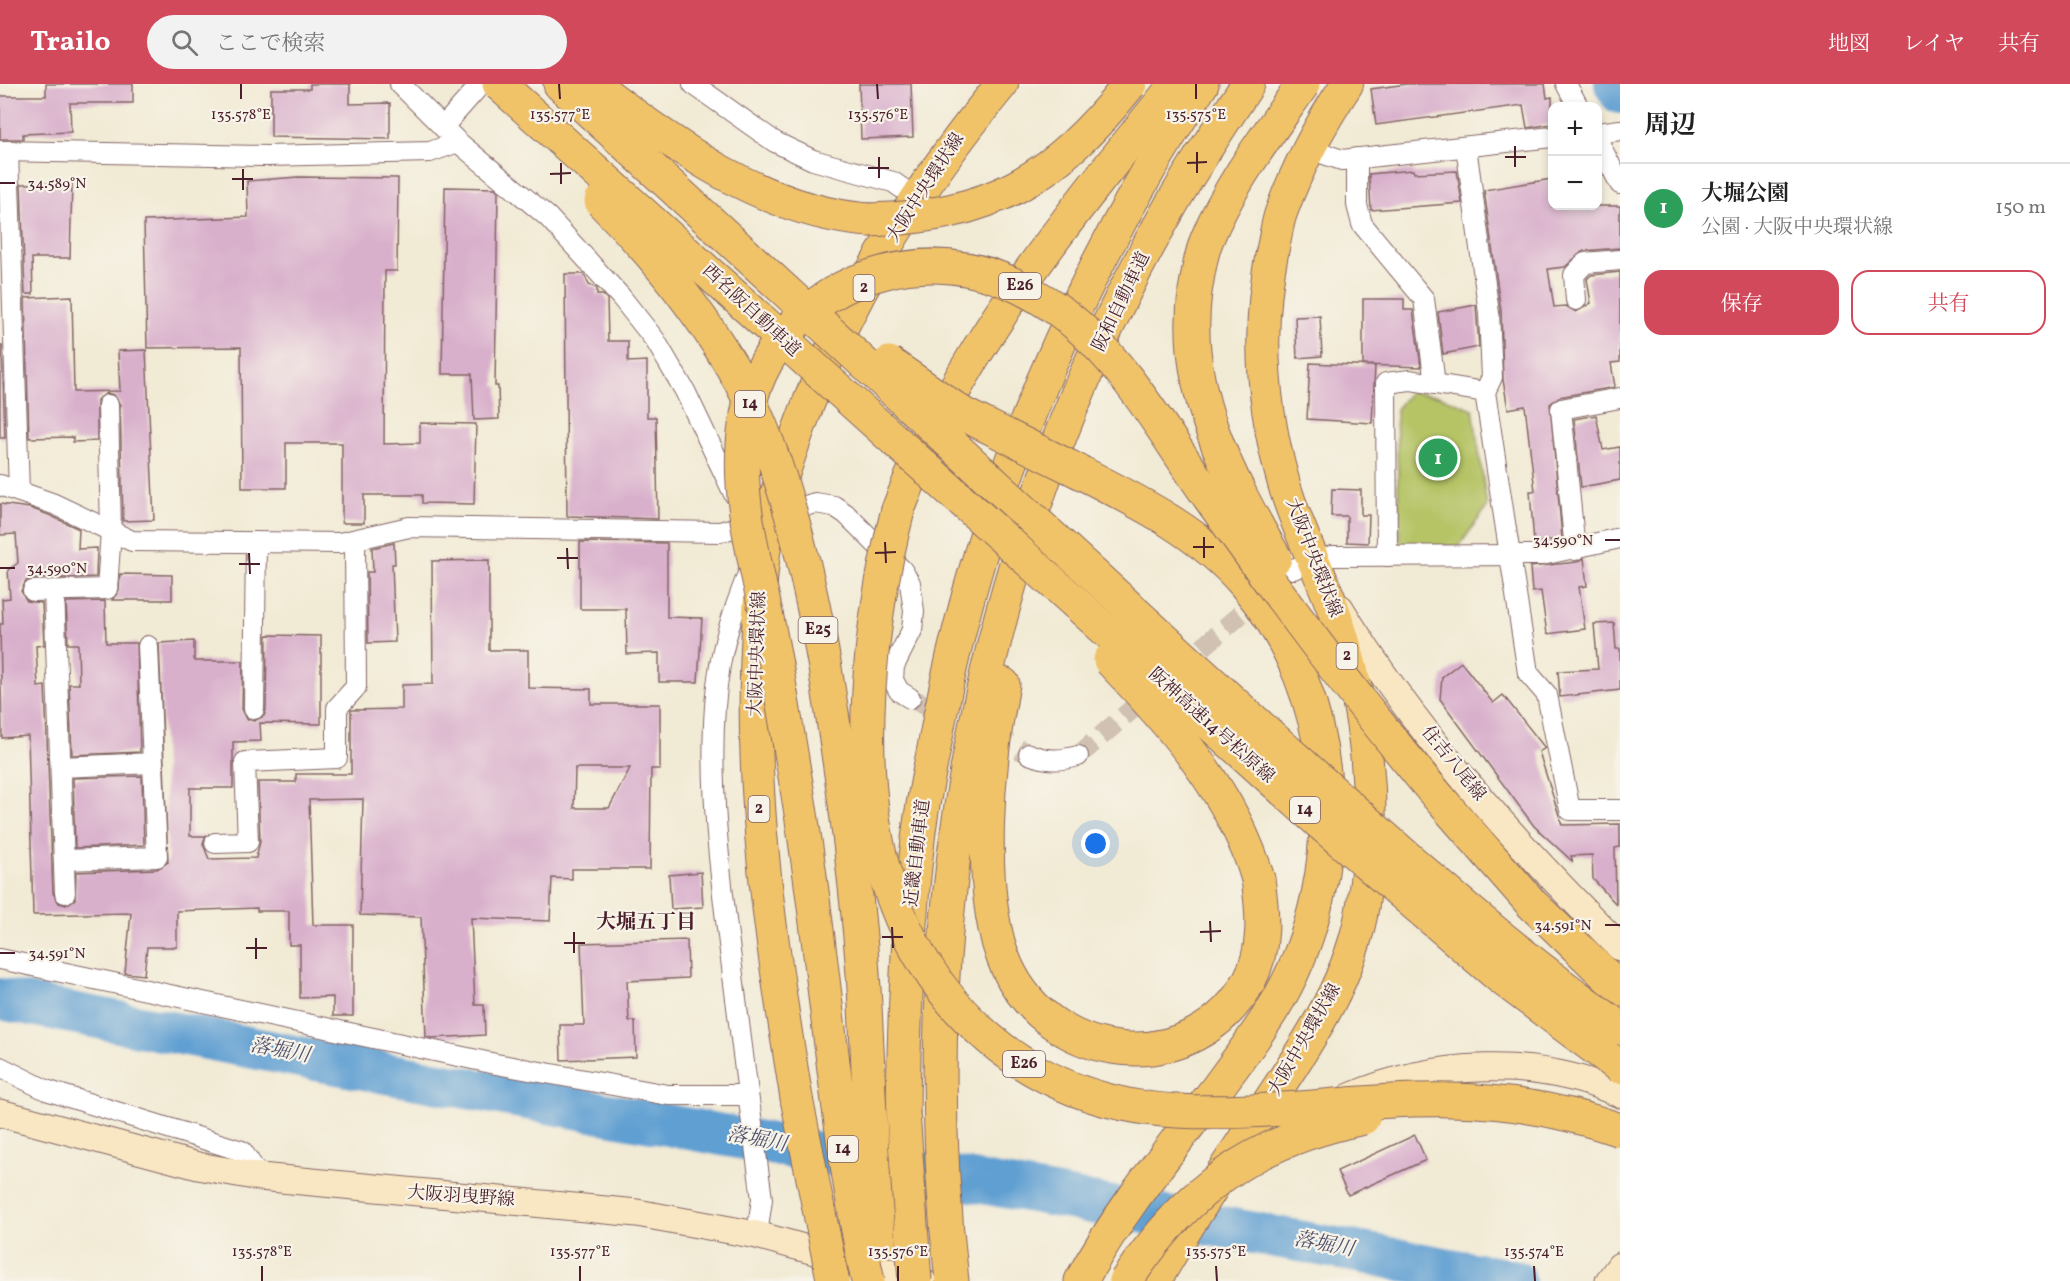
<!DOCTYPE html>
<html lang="ja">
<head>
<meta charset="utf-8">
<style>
  :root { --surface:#fff; --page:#f2f2f2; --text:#222; --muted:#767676; --line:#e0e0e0; --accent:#d1495b }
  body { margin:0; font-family:Vollkorn,"Noto Serif JP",serif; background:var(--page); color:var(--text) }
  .controls { position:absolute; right:18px; top:18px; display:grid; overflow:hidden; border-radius:12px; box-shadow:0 3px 9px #0003 }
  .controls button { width:54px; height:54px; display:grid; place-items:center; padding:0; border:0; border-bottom:2px solid var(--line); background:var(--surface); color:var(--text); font:30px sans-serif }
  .you { position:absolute; left:1096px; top:760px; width:21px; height:21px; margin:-15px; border:4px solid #fff; border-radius:50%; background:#1a73e8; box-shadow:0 0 0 9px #1a73e833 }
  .badge { display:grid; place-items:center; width:39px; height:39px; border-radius:50%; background:var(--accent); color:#fff; font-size:20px; font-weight:700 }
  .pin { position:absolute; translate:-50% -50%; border:3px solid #fff; box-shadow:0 2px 6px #0006 }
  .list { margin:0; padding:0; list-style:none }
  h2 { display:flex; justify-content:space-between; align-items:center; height:78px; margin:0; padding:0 24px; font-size:26px }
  h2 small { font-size:20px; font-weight:400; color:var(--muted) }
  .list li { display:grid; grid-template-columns:39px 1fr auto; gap:18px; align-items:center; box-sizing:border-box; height:90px; padding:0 24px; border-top:2px solid var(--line) }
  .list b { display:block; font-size:22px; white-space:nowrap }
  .list p { margin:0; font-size:20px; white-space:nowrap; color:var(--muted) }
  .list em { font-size:20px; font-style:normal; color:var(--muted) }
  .actions { display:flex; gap:12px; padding:18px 24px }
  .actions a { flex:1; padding:14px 0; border:2px solid var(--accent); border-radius:18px; text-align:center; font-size:21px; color:var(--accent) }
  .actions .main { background:var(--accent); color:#fff }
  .icon { flex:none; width:33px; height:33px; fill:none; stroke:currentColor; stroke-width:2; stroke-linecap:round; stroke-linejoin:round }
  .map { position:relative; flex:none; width:1620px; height:1197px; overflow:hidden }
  header { display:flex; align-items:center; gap:36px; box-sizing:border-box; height:84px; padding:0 30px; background:var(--accent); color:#fff }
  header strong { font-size:28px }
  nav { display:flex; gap:33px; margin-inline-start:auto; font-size:21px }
  .search { width:420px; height:54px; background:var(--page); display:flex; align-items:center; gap:15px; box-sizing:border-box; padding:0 21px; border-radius:33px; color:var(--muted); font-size:22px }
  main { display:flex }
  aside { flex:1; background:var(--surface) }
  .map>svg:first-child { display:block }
  .green { fill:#b6c466; stroke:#807248; stroke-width:1.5 }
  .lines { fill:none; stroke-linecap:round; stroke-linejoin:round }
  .river { stroke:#5f9fd2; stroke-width:42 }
  .building { fill:#d9b0cc; fill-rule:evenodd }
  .street-tunnel { stroke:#d0c1b2; stroke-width:20; stroke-dasharray:20 10; stroke-linecap:butt }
  .street-casing { stroke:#846666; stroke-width:22 }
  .secondary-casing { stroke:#846666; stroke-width:29 }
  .primary-casing { stroke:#846666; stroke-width:34 }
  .highway-casing { stroke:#846666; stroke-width:35 }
  .street { stroke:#fff; stroke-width:20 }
  .secondary { stroke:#f9e7c3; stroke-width:27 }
  .primary { stroke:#f1c369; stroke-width:32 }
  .highway { stroke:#f1c369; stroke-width:33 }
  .primary-bridge-casing { stroke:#846666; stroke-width:34; stroke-linecap:butt }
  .highway-bridge-casing { stroke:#846666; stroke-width:35; stroke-linecap:butt }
  .primary-bridge { stroke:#f1c369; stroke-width:32 }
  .highway-bridge { stroke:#f1c369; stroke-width:33 }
  .ticks { fill:none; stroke:#4a1f2b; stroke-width:2 }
  .labels { text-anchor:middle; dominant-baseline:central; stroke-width:4.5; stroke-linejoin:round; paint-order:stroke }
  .shield { fill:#f7f3e8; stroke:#7e5f64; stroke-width:1.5 }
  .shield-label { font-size:16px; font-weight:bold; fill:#4a1f2b }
  .street-label { font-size:18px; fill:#4a1f2b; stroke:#f7f3e8 }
  .neighbourhood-label { font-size:20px; font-weight:bold; fill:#4a1f2b; stroke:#f7f3e8 }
  .water-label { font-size:20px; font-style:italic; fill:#52526e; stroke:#f7f3e8 }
  .ticks-label { font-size:15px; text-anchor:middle; fill:#4a1f2b; stroke:#f7f3e8; stroke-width:4.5; stroke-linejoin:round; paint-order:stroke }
</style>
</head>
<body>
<header>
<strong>Trailo</strong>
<div class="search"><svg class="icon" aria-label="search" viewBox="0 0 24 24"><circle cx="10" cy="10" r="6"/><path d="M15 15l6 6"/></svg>ここで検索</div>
<nav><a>地図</a><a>レイヤ</a><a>共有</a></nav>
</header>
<main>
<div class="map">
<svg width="1620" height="1197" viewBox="0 0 1620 1197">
  <rect width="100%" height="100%" fill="#f7f3e8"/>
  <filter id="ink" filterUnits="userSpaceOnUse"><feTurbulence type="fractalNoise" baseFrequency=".0167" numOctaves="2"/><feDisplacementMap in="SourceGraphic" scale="12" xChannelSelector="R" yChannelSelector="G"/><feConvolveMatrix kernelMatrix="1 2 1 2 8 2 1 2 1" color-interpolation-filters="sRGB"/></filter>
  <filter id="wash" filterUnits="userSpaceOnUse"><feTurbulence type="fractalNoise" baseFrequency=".008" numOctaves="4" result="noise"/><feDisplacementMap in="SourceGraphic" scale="24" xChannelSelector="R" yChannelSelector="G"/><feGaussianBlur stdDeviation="1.35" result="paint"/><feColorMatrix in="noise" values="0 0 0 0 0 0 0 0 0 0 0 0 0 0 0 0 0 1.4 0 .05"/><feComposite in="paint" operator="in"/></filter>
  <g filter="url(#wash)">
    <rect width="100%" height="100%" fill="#f1ead4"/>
    <path class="green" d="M1410,308L1439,312L1473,325L1487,423L1459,462L1400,463L1396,325Z"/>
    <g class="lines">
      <g class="river">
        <path d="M1615,0L1620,9"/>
        <path d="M0,915L331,979L1515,1197"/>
      </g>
    </g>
    <g id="blocks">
      <g class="building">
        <path d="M46,0H133V19H70L71,48L23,50V55H0V12H46Z"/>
        <path d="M310,0H350V20L390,19V55L271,53V5H310Z"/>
        <path d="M859,0H911L913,53L861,55Z"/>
        <path d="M1407,0H1545L1547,14L1552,13V40L1527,44L1523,21L1376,41L1371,5Z"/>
        <path d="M1413,86L1414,89L1457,87L1462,119L1371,126L1369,90Z"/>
        <path d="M298,93L398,94L397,187H385L384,360L420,359V339L476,340L474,420L422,419V411H364V439H342V359H286V404H242L241,263L147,264L144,137L248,133L247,97Z"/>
        <path d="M1552,95V122H1620V164L1583,167L1565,183L1548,185L1554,223L1566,222L1576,228L1591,219L1587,195L1591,191L1620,188V278L1611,279L1615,303L1559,313L1550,320L1562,454L1534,459L1530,407H1535L1525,322L1508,325L1503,296L1501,227L1484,106Z"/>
        <path d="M72,99L70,174H32L33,210H25L21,100Z"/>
        <path d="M445,103L495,104L498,107L495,302H498L499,335L474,336L472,290H442Z"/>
        <path d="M565,190H584L589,201L597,204V211H603L607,215L608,257H628V278L647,277V333H656L658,435L567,432Z"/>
        <path d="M72,212L74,308L120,307L118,267L146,266L154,436L123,437L120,321L114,311L107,309L97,316V357L73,358V353L29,354L25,214Z"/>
        <path d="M1363,215H1404V226H1413L1421,283L1363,281Z"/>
        <path d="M1476,221L1479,263L1443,270L1438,228Z"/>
        <path d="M1320,232L1322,272L1297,274L1295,233Z"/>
        <path d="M0,262H2L5,354H0Z"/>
        <path d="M1310,279L1375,282L1372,339L1307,335Z"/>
        <path d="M1596,331L1603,366L1620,363V396L1581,403L1574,335Z"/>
        <path d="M1332,405L1361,406V431H1369L1368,459L1347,458V432H1331Z"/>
        <path d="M0,420L30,424L49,431L79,445L78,465L97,464L96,493L32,495L26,497L21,507L27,517L42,519L44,561L36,562L38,603L45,602L53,809L59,819L66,821L75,815L76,788L157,785L168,778L159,559L194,557V577H243L242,625L247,635L254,637L264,632L266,626L267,551L321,552V640L260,639L261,657L233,658V704H190V752H206L203,760L209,775L256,774L260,758L258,698H296V690H351V626L402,625V601L433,600L432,477L489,476V566H528V604L591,605V620H660V685H651L650,785H572V795L552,794L550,837L471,834L475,921H484L485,951L431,954L426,953L421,833L360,831L363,715L309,716L313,841H353V932H333V913L300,914V861H289V827H257V824L177,827V863H147L144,891L125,889L131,829L33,831L28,652L2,654L0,540H3L2,515L10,514L8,486L18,479L16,450L0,451ZM575,684H630L609,724H574Z"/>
        <path d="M580,458L667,459V533L702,534L698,598H659V569L627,570L626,525H580Z"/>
        <path d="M394,459L395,480H392L395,558L368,559L367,488H373L372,464Z"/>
        <path d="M1584,474L1587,502L1579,503L1585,545L1547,550L1541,507L1532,508L1530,483L1577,478Z"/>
        <path d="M120,490L172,491V516H112L119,506Z"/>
        <path d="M105,517L106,559H137L140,668L72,671L69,600H79L78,560H68L66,518Z"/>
        <path d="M1614,539L1616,565H1620V606L1560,613L1558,587L1598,585L1594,540Z"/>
        <path d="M1461,578L1493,619L1503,611L1545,664L1539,668L1562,741L1620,740V763L1615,764L1616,820L1593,795L1592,771L1571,772L1573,778L1534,742L1440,615L1442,593Z"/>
        <path d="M142,692L144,761L75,764L73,694Z"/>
        <path d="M701,788L703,823L671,825L669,791Z"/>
        <path d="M687,856L688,894L627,897L629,937H635L636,973L561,976L560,941H584L581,859Z"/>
        <path d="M1415,1051L1426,1076L1348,1111L1337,1087Z"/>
      </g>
    </g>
  </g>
  <g filter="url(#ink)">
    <use href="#blocks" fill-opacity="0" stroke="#846666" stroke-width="1.5"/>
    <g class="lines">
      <g class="street-tunnel">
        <path d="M1180,583L1264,510"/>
        <path d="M910,614L1029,670"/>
        <path d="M1078,672L1153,607"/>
      </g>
      <defs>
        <g id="street">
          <path d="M400,0L458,58L548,133L621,213L655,256L685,307L734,410L739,415"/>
          <path d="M693,0L775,58L813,76L893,98L916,114"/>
          <path d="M1566,0L1578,22"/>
          <path d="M443,43L481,0"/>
          <path d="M1598,49L1620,46"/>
          <path d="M1598,57L1620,100"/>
          <path d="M1466,63L1489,229L1492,293L1485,308L1528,589L1547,611L1570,726H1620"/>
          <path d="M1309,65L1342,76L1552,53"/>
          <path d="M0,67L267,72L430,68L458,58"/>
          <path d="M8,67L19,408"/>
          <path d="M1357,74V121L1362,140L1424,215L1435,300"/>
          <path d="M1576,216L1574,191L1585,179L1620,176"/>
          <path d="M0,401L54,420L132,457L340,459L409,443L720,448L815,419L834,422L846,430L902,486L910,499L914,527L912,546L894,582L893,596L899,607L910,614"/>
          <path d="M1575,466L1561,325L1620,314"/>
          <path d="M1387,472L1386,299L1410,296L1485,308"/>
          <path d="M753,477C740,510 726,545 720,581C706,661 717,764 727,844C738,934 750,1025 762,1115L757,1151"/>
          <path d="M1293,485L1332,472L1542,471L1620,454"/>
          <path d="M54,506L65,809"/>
          <path d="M33,507L107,505L111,447L108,321"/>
          <path d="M254,625L256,458"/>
          <path d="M1029,670C1047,677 1060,677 1078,672"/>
          <path d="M61,683L153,679"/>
          <path d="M215,759L248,758L245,678L337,674V624L356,603L355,456"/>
          <path d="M64,776L157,773L148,562"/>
          <path d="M0,875L496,980L668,1011H748"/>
          <path d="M0,983L46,1006L242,1067L260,1093"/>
        </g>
        <g id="secondary">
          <path d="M1340,524C1415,649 1517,760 1620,863"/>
          <path d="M1350,1013C1433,977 1537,972 1620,1010"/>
          <path d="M0,1029L198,1082L260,1093L637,1129L757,1151L922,1197"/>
          <path d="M1609,1197L1620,1182"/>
        </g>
        <g id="primary">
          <path d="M797,1017C771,861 748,705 758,546C760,509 762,470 770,433C774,414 782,395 788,376C833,238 910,111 1002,0"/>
          <path d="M1155,1197C1189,1137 1228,1080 1266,1022C1307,960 1352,895 1363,820C1378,725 1367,624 1336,533C1321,488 1297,446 1284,400C1262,323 1256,244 1273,164C1276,152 1277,138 1282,126C1298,82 1321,39 1347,0"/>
        </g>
        <g id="highway">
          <path d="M560,0L680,110"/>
          <path d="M593,0C673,62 765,128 869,136"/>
          <path d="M898,426C958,266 1069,132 1176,0"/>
          <path d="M1003,600C988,676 975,812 1007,883C1053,983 1195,996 1249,897C1266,865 1263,829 1258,795"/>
          <path d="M1440,715L1532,820L1620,905"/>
          <path d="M903,1028C904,937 907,846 918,756C921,725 928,695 934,664C977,423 1068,205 1202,0"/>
          <path d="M952,1197C909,827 984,447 1170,123C1194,81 1222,40 1248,0"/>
          <path d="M1081,1197C1119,1127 1170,1066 1218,1003C1239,974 1262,945 1280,913C1351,786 1341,612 1245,500C1201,449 1141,419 1082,389"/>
        </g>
      </defs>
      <use href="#street" class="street-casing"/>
      <use href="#secondary" class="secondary-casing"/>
      <use href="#primary" class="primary-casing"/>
      <use href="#highway" class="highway-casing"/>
      <use href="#street" class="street"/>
      <use href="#secondary" class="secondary"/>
      <use href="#primary" class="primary"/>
      <use href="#highway" class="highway"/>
      <defs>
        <path id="primary-bridge" d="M797,1017L833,1197"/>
        <g id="highway-bridge">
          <path d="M499,0L1320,739L1501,894L1620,983"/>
          <path d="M680,110C868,282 1054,456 1243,627C1365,736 1486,849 1620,944"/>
          <path d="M601,117C653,169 704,232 740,297C784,380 809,492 825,584C842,690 857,797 864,904C869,989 870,1074 879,1159"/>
          <path d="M869,136C992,132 1053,96 1130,0"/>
          <path d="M889,279L963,330L1082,389"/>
          <path d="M898,426C870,534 854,673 883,783C922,924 1030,1019 1177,1027C1269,1032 1361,1014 1452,1016C1510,1017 1566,1027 1620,1046"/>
          <path d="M1275,474C1228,391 1182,307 1195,208C1198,191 1200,172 1207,155C1230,99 1269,49 1303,0"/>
          <path d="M1110,576C1171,640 1233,709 1258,795"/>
          <path d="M903,1028L915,1197"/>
          <path d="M868,1197C834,1039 825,877 799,717C789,658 780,598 768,539C755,475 735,409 745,342C756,267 809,208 882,189C947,171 1007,189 1061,228C1124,275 1164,350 1209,413C1282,516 1358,618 1440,715"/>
          <path d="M1126,1197C1188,1104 1253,1057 1363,1034"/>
        </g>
      </defs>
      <use href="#primary-bridge" class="primary-bridge-casing"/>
      <use href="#highway-bridge" class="highway-bridge-casing"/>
      <use href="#primary-bridge" class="primary-bridge"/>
      <use href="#highway-bridge" class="highway-bridge"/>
    </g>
  </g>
  <path class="ticks" d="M241,0V15M559,0L560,15M877,0L878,15M1196,0V15M1515,62V83M1197,68V89M879,73V94M1505,73H1526M561,79V100M1187,79L1207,78M868,84H889M243,85V106M550,90L571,89M232,95H253M0,99H15M1204,453V474M1605,456H1620M885,458L886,479M1193,463H1214M567,464L568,485M249,469L250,490M875,469L896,468M557,474H578M239,480H260M0,484H15M1210,837L1211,858M1605,841H1620M892,843L893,864M574,848V869M1200,848L1221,847M882,853H903M256,854V875M564,859H585M246,864H267M0,869H15M262,1182V1197M580,1182V1197M898,1182V1197M1216,1182L1217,1197M1534,1182L1535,1197"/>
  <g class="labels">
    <g class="shield">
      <rect x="999" y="189" width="42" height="26" rx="4.5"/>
      <rect x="853.5" y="191" width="21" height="26" rx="4.5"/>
      <rect x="735" y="307" width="30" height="26" rx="4.5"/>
      <rect x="798.5" y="533" width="39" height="26" rx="4.5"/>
      <rect x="1336.5" y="559" width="21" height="26" rx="4.5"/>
      <rect x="748.5" y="712" width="21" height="26" rx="4.5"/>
      <rect x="1290" y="713" width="30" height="26" rx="4.5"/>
      <rect x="1003" y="967" width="42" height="26" rx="4.5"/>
      <rect x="828" y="1052" width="30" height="26" rx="4.5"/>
    </g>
    <g class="shield-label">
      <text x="1020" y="202">E26</text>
      <text x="864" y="204">2</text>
      <text x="750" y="320">14</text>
      <text x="818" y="546">E25</text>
      <text x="1347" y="572">2</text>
      <text x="759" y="725">2</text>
      <text x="1305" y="726">14</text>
      <text x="1024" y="980">E26</text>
      <text x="843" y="1065">14</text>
    </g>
    <g class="street-label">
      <text transform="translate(926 104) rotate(-57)">大阪中央環状線</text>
      <text transform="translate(1122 218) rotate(-64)">阪和自動車道</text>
      <text transform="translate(751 227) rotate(43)">西名阪自動車道</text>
      <text transform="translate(1313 474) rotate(69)">大阪中央環状線</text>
      <text transform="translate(758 570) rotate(-88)">大阪中央環状線</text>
      <text transform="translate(1211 642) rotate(42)">阪神高速14号松原線</text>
      <text transform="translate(1453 680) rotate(51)">住吉八尾線</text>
      <text transform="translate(918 769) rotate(-83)">近畿自動車道</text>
      <text transform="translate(1305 956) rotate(-60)">大阪中央環状線</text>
      <text transform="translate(461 1113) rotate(4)">大阪羽曳野線</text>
    </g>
    <g class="neighbourhood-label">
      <text x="646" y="839">大堀五丁目</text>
    </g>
    <g class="water-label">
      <text transform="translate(280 967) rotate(11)">落堀川</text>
      <text transform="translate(757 1056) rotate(11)">落堀川</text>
      <text transform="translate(1324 1161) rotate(11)">落堀川</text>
    </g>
  </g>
  <g class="ticks-label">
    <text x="241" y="35">135.578°E</text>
    <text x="560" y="35">135.577°E</text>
    <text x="878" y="35">135.576°E</text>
    <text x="1196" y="35">135.575°E</text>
    <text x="57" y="104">34.589°N</text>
    <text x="1563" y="461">34.590°N</text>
    <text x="57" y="489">34.590°N</text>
    <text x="1563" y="846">34.591°N</text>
    <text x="57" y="874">34.591°N</text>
    <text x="262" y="1172">135.578°E</text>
    <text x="580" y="1172">135.577°E</text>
    <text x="898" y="1172">135.576°E</text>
    <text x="1216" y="1172">135.575°E</text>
    <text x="1534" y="1172">135.574°E</text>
  </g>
</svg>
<div class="controls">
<button>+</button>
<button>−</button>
</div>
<div class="you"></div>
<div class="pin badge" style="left:1438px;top:374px;background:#2e9e5b">1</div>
</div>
<aside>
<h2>周辺<small></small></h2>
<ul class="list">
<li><span class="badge" style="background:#2e9e5b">1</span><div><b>大堀公園</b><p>公園 · 大阪中央環状線</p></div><em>150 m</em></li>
</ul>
<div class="actions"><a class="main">保存</a><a>共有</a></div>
</aside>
</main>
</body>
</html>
